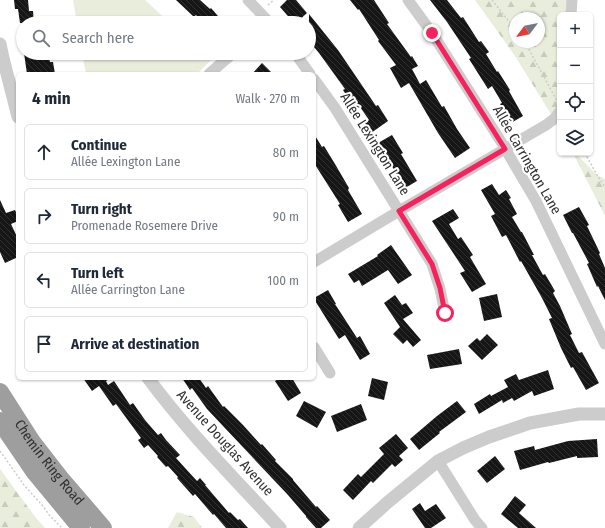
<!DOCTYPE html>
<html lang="en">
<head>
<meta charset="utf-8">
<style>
  :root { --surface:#fff; --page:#f2f2f3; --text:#1f2937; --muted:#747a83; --line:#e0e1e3 }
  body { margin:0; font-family:"Fira Sans Condensed",sans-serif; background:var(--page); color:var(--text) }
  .controls { position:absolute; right:12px; top:12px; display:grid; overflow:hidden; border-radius:6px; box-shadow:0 1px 3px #0004 }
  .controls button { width:36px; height:36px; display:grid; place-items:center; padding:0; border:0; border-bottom:1px solid var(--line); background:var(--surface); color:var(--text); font:20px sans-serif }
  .compass { position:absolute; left:509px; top:12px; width:36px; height:36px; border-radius:50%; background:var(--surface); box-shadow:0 1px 3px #0004; rotate:238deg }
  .stop { position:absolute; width:12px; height:12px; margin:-9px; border:3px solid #f6215d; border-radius:50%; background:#fff }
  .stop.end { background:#f6215d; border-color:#fff; box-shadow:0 1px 4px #0008 }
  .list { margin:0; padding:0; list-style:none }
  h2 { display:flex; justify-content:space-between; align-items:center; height:52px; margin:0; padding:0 16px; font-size:17px }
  h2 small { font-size:13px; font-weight:400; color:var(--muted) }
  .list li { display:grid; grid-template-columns:26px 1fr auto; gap:12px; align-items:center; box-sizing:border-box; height:56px; margin:0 8px 8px; padding:0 8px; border:1px solid var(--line); border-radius:6px }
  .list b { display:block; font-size:15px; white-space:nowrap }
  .list p { margin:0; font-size:13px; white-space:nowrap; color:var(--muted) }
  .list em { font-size:13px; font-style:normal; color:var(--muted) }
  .icon { flex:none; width:22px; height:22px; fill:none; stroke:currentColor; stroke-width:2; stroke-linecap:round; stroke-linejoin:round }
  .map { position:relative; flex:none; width:605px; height:528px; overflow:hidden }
  .search { position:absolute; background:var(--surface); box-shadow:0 1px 3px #0004; left:16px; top:16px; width:300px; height:44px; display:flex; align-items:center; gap:10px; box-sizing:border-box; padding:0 14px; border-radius:22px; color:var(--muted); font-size:15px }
  .panel { position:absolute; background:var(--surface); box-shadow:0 1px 3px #0004; left:16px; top:72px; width:300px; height:308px; border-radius:6px }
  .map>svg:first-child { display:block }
  .forest { fill:url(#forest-firs); fill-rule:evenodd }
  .park { fill:#e9eddb }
  .building { fill:url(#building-back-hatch) }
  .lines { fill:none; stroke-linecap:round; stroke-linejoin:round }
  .path { stroke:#ccc; stroke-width:1.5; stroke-dasharray:2 2; stroke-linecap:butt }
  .minor { stroke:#ccc; stroke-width:11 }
  .tertiary { stroke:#ccc; stroke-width:13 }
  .trunk { stroke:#9e9e9e; stroke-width:18 }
  .route { stroke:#f6215d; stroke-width:5 }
  .labels { text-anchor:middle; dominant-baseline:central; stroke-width:4; stroke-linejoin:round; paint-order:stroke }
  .street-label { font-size:14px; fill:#2f2f2f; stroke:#fff }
</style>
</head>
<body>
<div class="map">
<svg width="605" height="528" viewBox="0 0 605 528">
  <defs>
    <pattern id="forest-firs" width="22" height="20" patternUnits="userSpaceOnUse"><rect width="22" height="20" fill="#e9eddb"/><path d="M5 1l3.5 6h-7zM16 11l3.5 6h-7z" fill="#c8ccbc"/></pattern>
    <pattern id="building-back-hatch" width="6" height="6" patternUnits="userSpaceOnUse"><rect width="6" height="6" fill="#161616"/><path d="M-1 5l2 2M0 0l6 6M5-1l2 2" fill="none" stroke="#303030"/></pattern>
  </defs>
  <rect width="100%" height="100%" fill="#fff"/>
  <g class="forest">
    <path d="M475,0H572L571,15H560V111L554,119L515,56ZM515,18H539V42H515Z"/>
    <path d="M573,153H575L597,175L605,179V216Z"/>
    <path d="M0,469L36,518L45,528H0Z"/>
    <path d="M177,512L194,517L202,528H168Z"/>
  </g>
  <g class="park">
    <path d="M73,0H145L170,23H77Z"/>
    <path d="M82,53H204L211,60L197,74H86Z"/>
  </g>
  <g class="building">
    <path d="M14,0H28L29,11H33L34,23H20L18,9H15Z"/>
    <path d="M176,0H200L210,9L211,8L224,23H203L196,15L194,17Z"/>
    <path d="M287,0H296L307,13L296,23H294L280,7Z"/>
    <path d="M350,0H374L389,23L387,24L411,57L412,56L418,66L412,69L420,84L426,80L442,107L444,106L457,129L470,148L455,158L438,133L409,83L401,88L390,68L396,65L378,41L379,40L359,9L358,10Z"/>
    <path d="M430,0H447L461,18L463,17L479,42L481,41L489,52L486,54L497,72L498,71L510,90L509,91L523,116L511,123L500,104L502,103L492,86L488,89L469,59L471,58L447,22Z"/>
    <path d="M309,14L338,50L376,106L378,105L388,121L371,133L365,123L369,120L358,104L354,107L343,90L345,89L319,53L309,41Z"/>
    <path d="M24,53H48L50,62H53L55,74H27Z"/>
    <path d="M262,63L273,74H252Z"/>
    <path d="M314,134L322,147L324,146L335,164L349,188L348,190L362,214L348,222L338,205L340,204L314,163Z"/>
    <path d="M392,135L403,153L401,154L417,181L405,188L378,143Z"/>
    <path d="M492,184L499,195L506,190L511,198L509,199L517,214L512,217L521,232H522L534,255H532L543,275L545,274L555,291L553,293L560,306L572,334L570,335L579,353L582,352L599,383L586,390L573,367L571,368L561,348L549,319L552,318L542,298L521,261L520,262L506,235L502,237L491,216L495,214L481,190Z"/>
    <path d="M0,200L6,213L15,210L18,217V221L11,224L18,239V257L5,263L0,252Z"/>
    <path d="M579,207L589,225L587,226L600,253L599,254L605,268V300L598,286L597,287L587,264L589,263L573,233H572L563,215Z"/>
    <path d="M453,209L459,218L449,224L458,239L461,237L473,255L470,257L486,284L472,292L460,273L465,271L432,221Z"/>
    <path d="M391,245L412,275L398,284L388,270L362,286L359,280L354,283L348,274L378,256L377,255Z"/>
    <path d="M328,290L336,304H335L357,338L360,336L370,354L360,360L345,335L339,339L314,299V298Z"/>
    <path d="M497,294L502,317L484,321L479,298Z"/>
    <path d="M395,295L402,305L406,303L413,313L403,319L421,340L413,347L407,340L403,344L393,334L400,327L384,303Z"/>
    <path d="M487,334L498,345L482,360L468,346L477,338L480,341Z"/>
    <path d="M459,349L462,364L430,369L427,355Z"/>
    <path d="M548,370L554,389L534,396L532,391L514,401L512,398L503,403L502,400L479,414L474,404L490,394L491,396L508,387L504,380L516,374L519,380Z"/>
    <path d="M83,378H111L106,381L108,385L114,381L130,405L133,403L145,420L158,435L161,433L166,440L180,455L176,458L186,469L197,481L200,478L206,485H205L229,513L230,512L238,520L240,519L248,528H226L214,514L213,515L195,494L193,496L177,478L178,477L168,466L166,467L157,457L158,456L148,445L144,448L138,440L141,438L138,434L116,404L113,406L99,386L92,391Z"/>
    <path d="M182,378H199L206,388L208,386L223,407L224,406L243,425L261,445L262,444L276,460L275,461L293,479V480L316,507L317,506L330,520L321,528H316L306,517V516L288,495L207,409L192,388L190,390Z"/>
    <path d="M280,378H292L301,393L288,401L275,381Z"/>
    <path d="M372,378L388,382L384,400L368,396Z"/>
    <path d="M304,401L326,412L317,428L296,416Z"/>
    <path d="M457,401L466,412L439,432L440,433L419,450L410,439L437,416Z"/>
    <path d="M361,404L367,420L337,432L331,416Z"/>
    <path d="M396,434L408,448L399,456L403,460L395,467L392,464L373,483L371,481L353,500L343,490L358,474L361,477L384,454L379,448Z"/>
    <path d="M597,439L598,457L577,458V456L549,463L548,462L520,470L514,451L534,446L535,450L568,441Z"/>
    <path d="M495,456L505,469L487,483L477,471Z"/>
    <path d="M515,496L526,505L519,513L536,528H518L501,514Z"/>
    <path d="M420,503L425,511L436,504L446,518L431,528H425L412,509Z"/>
  </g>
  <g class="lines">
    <g class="path">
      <path d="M492,0L515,29"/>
      <path d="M268,5L274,0"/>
      <path d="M525,42L557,101"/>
      <path d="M108,74L120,73L129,74"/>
      <path d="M585,153L597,175L605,187"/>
      <path d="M0,451L24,485L42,505L50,516L62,528"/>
    </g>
    <g class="minor">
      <path d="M248,0L270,23"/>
      <path d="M408,0L432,33L500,140L536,201L605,344"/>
      <path d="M571,15L572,0"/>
      <path d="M295,53L310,74"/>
      <path d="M209,74L233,53"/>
      <path d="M314,79L335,108L432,264L440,289L445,313"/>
      <path d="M314,262L399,211L546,125L554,119L560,111"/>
      <path d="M314,347L330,373"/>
      <path d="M438,461L475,520L482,528"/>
    </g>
    <g class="tertiary">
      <path d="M0,44L3,58L18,117"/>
      <path d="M148,378C188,432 235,479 280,528"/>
      <path d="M359,528L388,502L438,461L463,448L489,437L530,423L579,414H605"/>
    </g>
    <g class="trunk">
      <path id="s1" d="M0,392L32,442L60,478L103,528"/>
      <path d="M0,421L34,471L81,528"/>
    </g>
  </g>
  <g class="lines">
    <path class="route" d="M432,33L505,149L399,211L432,264L440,288L445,313"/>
  </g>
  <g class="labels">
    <g class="street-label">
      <text transform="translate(375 144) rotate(58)">Allée Lexington Lane</text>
      <text transform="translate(527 160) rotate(60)">Allée Carrington Lane</text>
      <text transform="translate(225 443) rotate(48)">Avenue Douglas Avenue</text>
      <text stroke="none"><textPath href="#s1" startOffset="86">Chemin Ring Road</textPath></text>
    </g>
  </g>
</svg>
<div class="controls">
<button>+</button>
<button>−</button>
<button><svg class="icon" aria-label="locate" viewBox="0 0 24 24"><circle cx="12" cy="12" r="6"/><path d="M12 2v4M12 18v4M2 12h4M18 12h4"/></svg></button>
<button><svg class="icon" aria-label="layers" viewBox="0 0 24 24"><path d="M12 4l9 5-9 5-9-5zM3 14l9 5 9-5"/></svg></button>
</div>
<svg class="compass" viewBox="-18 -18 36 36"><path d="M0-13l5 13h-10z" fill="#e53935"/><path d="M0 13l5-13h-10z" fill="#747a83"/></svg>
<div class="stop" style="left:445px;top:313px"></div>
<div class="stop end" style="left:432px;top:33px"></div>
<div class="search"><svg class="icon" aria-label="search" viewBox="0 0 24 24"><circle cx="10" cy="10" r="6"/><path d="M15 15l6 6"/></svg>Search here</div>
<section class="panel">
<h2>4 min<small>Walk · 270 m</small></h2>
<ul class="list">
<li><svg class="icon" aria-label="ahead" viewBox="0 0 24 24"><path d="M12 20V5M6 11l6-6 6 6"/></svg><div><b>Continue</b><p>Allée Lexington Lane</p></div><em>80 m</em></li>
<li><svg class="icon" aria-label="right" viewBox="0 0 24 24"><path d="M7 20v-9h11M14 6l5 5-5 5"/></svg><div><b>Turn right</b><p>Promenade Rosemere Drive</p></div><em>90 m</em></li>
<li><svg class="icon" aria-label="left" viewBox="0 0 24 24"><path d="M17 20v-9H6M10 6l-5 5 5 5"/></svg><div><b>Turn left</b><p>Allée Carrington Lane</p></div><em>100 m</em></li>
<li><svg class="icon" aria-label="arrive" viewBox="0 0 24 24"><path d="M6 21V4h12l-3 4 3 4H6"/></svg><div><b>Arrive at destination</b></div></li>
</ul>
</section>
</div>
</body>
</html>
